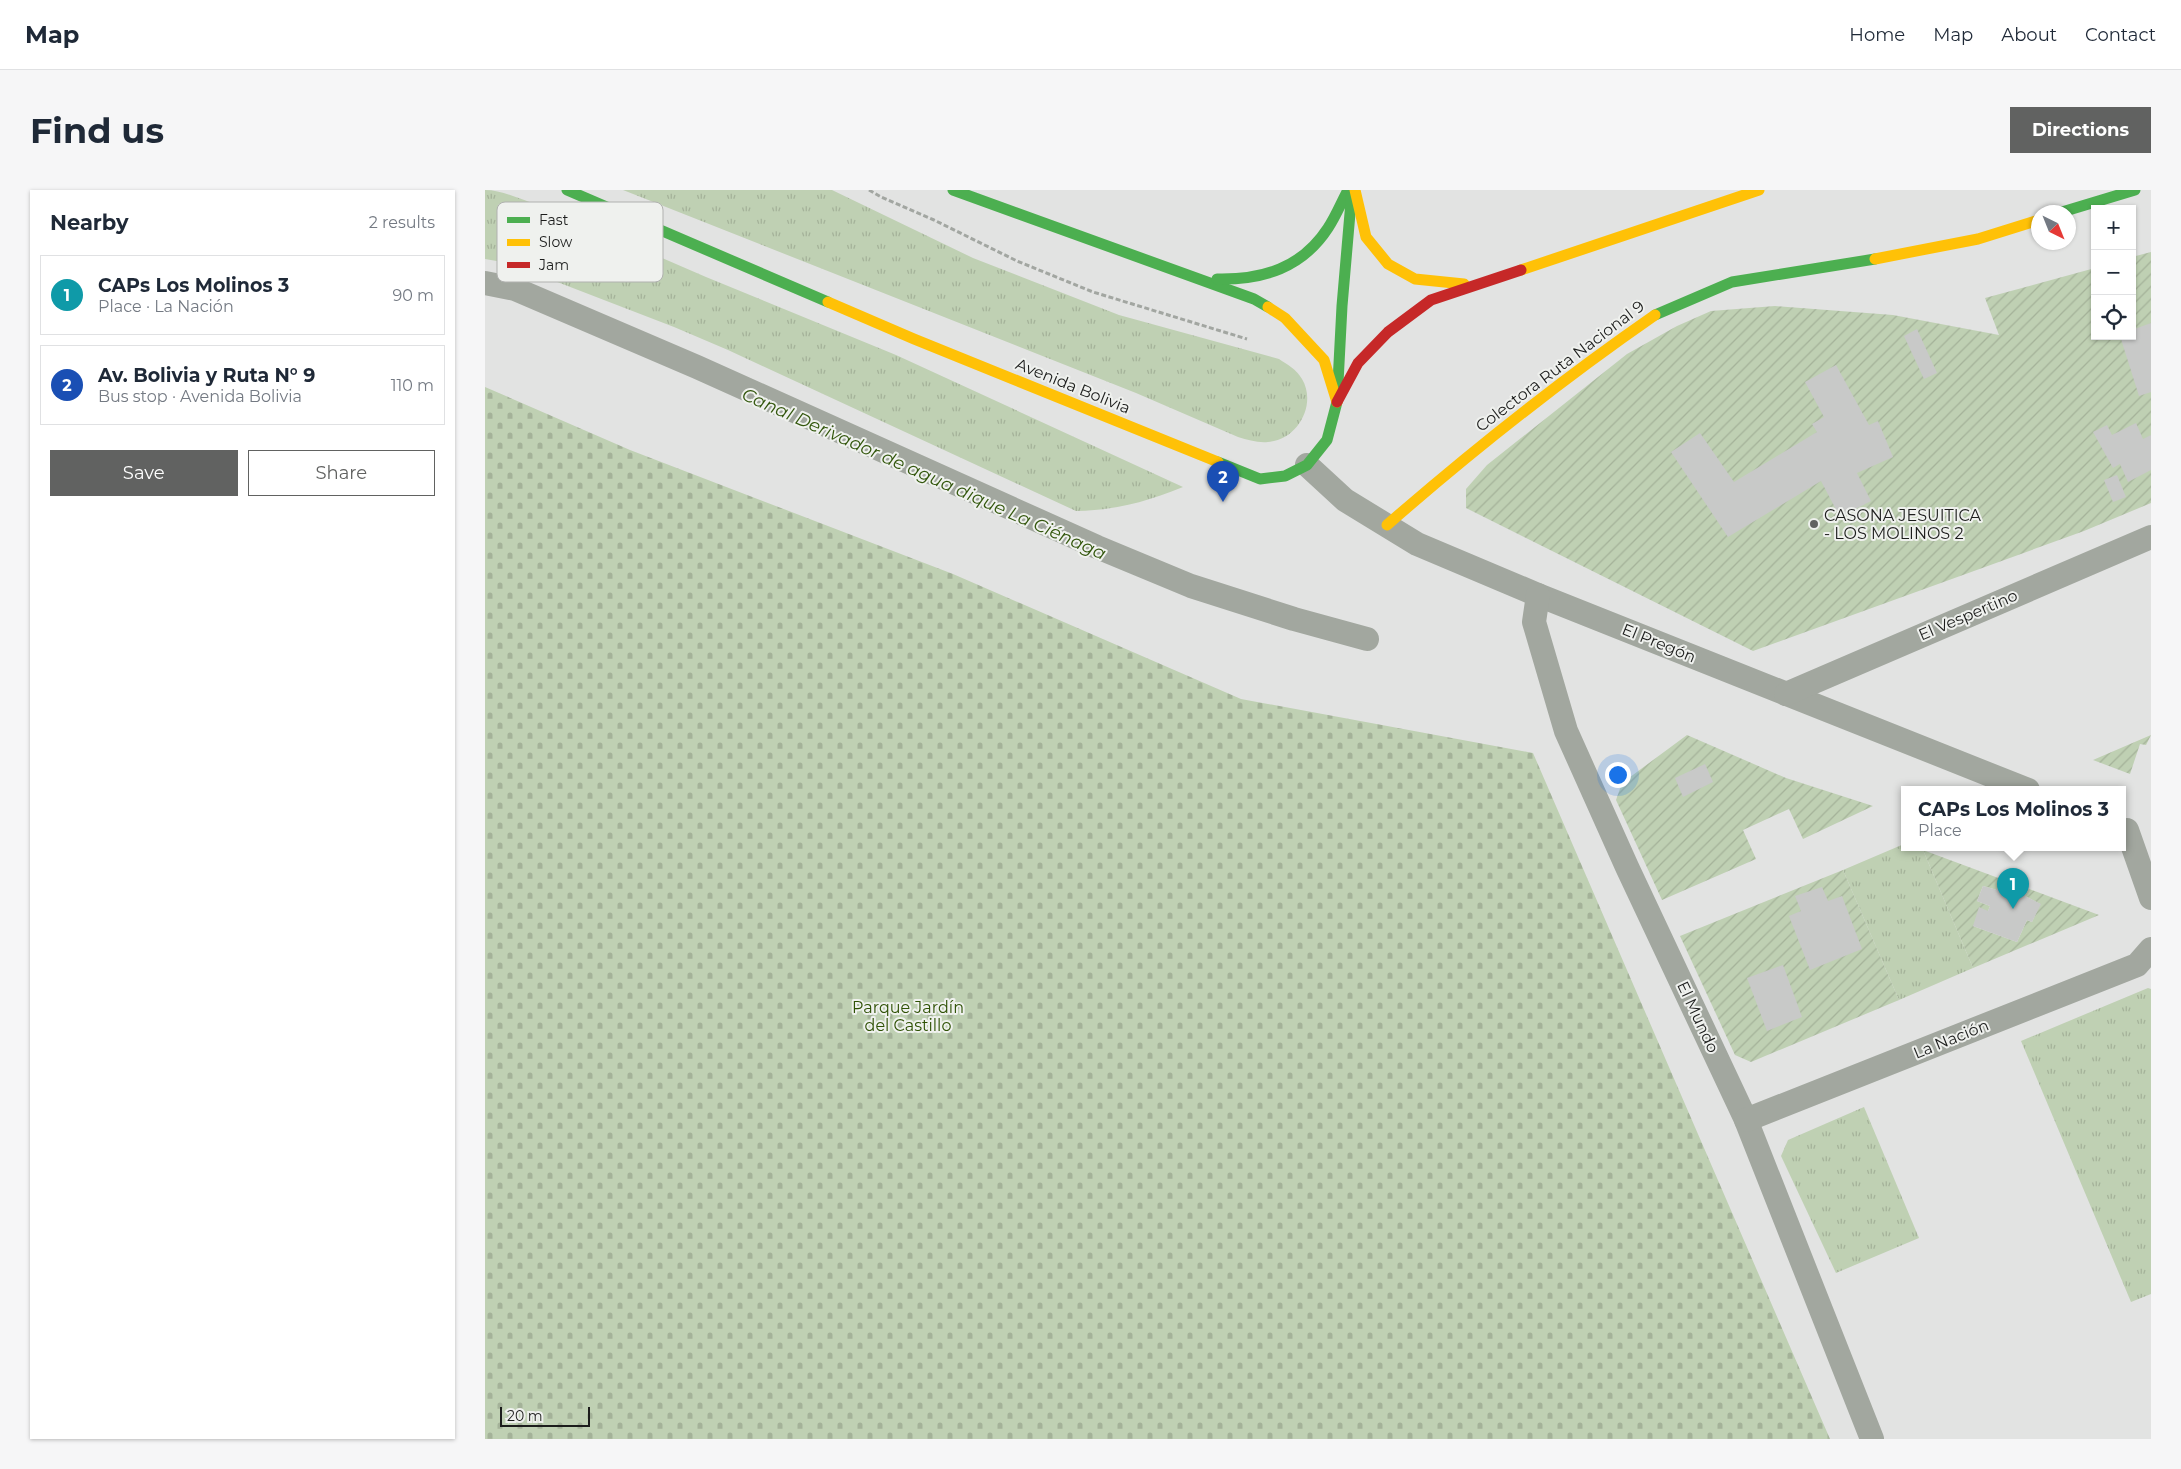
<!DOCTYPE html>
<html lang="en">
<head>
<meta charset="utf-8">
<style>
  :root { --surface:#fff; --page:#f6f6f7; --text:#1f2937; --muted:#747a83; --line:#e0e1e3; --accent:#616261 }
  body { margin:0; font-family:Montserrat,sans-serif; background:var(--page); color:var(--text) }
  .controls { position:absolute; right:15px; top:15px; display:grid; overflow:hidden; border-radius:0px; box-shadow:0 1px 4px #0004 }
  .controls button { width:45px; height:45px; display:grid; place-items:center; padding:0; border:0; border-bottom:1px solid var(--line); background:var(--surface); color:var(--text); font:25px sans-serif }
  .compass { position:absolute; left:1546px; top:15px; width:45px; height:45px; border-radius:50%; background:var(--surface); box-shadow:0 1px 4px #0004; rotate:137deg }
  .scale { position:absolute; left:15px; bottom:12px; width:90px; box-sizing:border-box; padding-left:5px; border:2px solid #1c1d1c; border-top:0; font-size:14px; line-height:18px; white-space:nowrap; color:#1c1d1c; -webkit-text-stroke:4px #eff1ee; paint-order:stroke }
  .you { position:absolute; left:1132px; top:584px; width:18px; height:18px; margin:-12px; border:4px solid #fff; border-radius:50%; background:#1a73e8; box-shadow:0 0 0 8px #1a73e833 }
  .badge { display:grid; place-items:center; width:32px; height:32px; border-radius:50%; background:var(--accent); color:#fff; font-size:16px; font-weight:700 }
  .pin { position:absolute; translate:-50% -41px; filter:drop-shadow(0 1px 2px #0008) }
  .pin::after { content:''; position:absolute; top:26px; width:18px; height:15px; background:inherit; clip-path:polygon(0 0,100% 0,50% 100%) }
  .popup { position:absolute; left:1416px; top:596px; width:225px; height:65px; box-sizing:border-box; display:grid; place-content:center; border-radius:0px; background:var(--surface); filter:drop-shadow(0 1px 4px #0005); font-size:16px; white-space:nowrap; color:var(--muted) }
  .popup b { font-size:19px; color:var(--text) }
  .popup::after { content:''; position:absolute; left:50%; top:100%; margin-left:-10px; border:10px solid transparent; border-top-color:var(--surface) }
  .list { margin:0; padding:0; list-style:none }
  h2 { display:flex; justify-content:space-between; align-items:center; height:65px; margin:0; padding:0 20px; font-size:21px }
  h2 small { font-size:16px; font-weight:400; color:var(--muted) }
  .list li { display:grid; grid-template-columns:32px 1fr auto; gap:15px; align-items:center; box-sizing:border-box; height:80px; margin:0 10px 10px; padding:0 10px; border:1px solid var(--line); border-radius:0px }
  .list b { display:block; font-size:19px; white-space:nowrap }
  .list p { margin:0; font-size:16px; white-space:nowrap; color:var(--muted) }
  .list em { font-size:16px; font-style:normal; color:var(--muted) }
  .actions { display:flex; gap:10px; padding:15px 20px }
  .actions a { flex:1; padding:11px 0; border:1px solid var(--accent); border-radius:0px; text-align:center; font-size:18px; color:var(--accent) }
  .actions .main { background:var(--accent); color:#fff }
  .icon { flex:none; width:28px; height:28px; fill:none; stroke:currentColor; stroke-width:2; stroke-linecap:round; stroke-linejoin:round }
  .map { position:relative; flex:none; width:1666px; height:1249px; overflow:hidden; border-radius:0px }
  header { display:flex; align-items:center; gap:30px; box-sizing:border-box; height:70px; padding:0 25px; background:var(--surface); border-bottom:1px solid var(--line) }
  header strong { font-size:24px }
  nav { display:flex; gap:28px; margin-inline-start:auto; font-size:18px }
  .intro { display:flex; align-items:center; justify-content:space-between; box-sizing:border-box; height:120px; padding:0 30px }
  h1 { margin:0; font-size:35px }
  .button { padding:12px 22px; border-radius:0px; background:var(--accent); color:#fff; font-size:18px; font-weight:700 }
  main { display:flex; gap:30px; padding:0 30px }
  aside { flex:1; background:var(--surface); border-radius:0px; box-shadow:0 1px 4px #0004 }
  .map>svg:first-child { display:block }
  .grass { fill:url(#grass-tufts) }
  .cemetery { fill:url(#cemetery-stones) }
  .garden { fill:url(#garden-furrows) }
  .building { fill:#c8c9c8 }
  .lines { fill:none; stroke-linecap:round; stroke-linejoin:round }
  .path { stroke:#a2a6a1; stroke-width:3; stroke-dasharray:5 2.5; stroke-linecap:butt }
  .street { stroke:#a2a79f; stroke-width:24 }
  .fast { stroke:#4caf50; stroke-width:11 }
  .slow { stroke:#ffc107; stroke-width:11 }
  .jam { stroke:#c62828; stroke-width:11 }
  .poi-dot { fill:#616261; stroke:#eff1ee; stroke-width:2 }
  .labels { text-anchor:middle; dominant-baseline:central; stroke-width:4; stroke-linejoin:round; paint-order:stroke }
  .street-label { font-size:16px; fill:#1c1d1c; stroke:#eff1ee }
  .poi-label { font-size:16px; fill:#1c1d1c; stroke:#eff1ee; text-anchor:start }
  .park-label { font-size:16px; fill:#2e5104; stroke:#eff1ee }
  .water-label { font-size:18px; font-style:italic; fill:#33570d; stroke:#eff1ee }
  .key { fill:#eff1ee; stroke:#b0b1af; stroke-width:1 }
  .key-label { font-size:14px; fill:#1c1d1c }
</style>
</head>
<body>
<header>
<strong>Map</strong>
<nav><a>Home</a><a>Map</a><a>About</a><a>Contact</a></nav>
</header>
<div class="intro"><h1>Find us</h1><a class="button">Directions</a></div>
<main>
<aside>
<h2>Nearby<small>2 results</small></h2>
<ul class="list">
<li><span class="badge" style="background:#0f9aa8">1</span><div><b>CAPs Los Molinos 3</b><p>Place · La Nación</p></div><em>90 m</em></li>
<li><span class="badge" style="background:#1a4fb4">2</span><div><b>Av. Bolivia y Ruta N° 9</b><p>Bus stop · Avenida Bolivia</p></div><em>110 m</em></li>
</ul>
<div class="actions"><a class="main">Save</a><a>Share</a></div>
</aside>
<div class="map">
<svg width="1666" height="1249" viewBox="0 0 1666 1249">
  <defs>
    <pattern id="grass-tufts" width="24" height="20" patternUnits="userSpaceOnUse" patternTransform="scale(1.25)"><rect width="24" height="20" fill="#bfd0b3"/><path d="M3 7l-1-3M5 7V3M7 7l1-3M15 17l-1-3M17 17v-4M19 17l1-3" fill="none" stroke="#a4b299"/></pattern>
    <pattern id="cemetery-stones" width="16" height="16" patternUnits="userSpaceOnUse" patternTransform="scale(1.25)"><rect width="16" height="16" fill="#bfd0b3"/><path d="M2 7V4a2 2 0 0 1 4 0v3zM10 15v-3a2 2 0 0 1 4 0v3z" fill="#a4b299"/></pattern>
    <pattern id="garden-furrows" width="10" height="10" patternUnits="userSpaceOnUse" patternTransform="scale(1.25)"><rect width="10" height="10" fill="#bfd0b3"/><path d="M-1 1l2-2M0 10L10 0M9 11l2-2" fill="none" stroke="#a4b299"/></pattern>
  </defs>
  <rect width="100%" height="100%" fill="#e2e3e2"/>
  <g class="grass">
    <path d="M0,0C19,0 38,11 57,16L221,87L411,165L698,297C661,312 632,320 591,321L243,160L189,137L23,73L0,69Z"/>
    <path d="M138,0H347L488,68L634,125L794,169C803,175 811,179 817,189C832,214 813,250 783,252C773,253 763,250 753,247L651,203Z"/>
    <path d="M1419,654V658H1436L1438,660L1488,778L1414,810L1358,680Z"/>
    <path d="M1663,798L1666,799V1104L1646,1112L1536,851Z"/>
    <path d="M1379,917L1434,1048L1351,1083L1296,966L1303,950Z"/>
  </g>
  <path class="cemetery" d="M0,197L145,260L468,384L756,509L1048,563L1345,1249H0Z"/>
  <g class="garden">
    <path d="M1666,62V313L1599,341L1268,461L981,318V299L1002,275L1142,164L1192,136L1226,121L1290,116L1408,125L1514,145L1500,108L1610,78V146H1647V67Z"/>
    <path d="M1202,545L1301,588L1388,616L1318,649L1304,619L1258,640L1271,669L1177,710L1131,610L1137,593Z"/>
    <path d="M1666,545L1661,555L1655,554L1645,584L1608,570Z"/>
    <path d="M1438,660L1516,689L1512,700L1498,696L1492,711L1505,716L1503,721L1488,736L1532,752L1542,730L1547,732L1555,714L1540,706L1544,699L1614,725L1488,778Z"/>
    <path d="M1358,680L1414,810L1266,872L1250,865L1195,746Z"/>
  </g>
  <g class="building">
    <path d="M1666,133V202L1654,206L1635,146H1647V140Z"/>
    <path d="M1432,139L1452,183L1439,189L1419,146Z"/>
    <path d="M1351,175L1384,235L1393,231L1408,267L1372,283L1386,311L1355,327L1336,291L1243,347L1186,262L1215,243L1249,292L1332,242L1327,234L1339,227L1320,192Z"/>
    <path d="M1651,233L1658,249L1666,245V280L1643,292L1635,274L1628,278L1608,242L1622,235L1627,245Z"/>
    <path d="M1632,285L1641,307L1628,312L1619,290Z"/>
    <path d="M1220,574L1228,592L1198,607L1190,588Z"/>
    <path d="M1516,689L1544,699L1540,706L1556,714L1547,732L1542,730L1532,752L1488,736L1494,717L1503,721L1505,716L1492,711L1498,696L1512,700Z"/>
    <path d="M1337,697L1343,711L1357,706L1377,759L1325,780L1304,726L1316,721L1310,706Z"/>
    <path d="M1298,775L1317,827L1282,841L1262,788Z"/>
  </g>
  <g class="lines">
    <path class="path" d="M384,0L396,7L449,30L532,71L608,102L762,149"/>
    <g class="street">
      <path d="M0,93L30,99L212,177L612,357L706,396L809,429L882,449"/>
      <path d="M822,275L860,310L932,354L1053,405L1543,600"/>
      <path d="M1053,405L1049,432L1081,541L1142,677L1261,930L1387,1249"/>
      <path d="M1301,504L1666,347"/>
      <path d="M1642,640L1666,708"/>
      <path d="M1261,930L1652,775L1666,759"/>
    </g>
    <g class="fast">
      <path d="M82,0L343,112"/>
      <path d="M468,0L769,109L783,117"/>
      <path d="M1577,22L1650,0"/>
      <path d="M732,89C778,90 817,78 843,38C851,26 856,13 863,0"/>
      <path d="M1170,125L1247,92L1390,69"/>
      <path d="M733,272L775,289L800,286L822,275L842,250L852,212L857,116L867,0"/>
    </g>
    <g class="slow">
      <path d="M870,0L881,47L903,74L930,89L979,94"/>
      <path d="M1390,69L1493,49L1554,30"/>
      <path d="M1036,80L1274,0"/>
      <path d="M343,112L429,149L733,272"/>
      <path d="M783,117L800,128L839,170L852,212"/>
      <path d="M902,335C989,259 1075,191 1170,125"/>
    </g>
    <path class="jam" d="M852,212L873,173L903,142L946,110L1036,80"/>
  </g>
  <circle class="poi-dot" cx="1329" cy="334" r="5"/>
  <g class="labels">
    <g class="street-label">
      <text transform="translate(1075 176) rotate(-37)">Colectora Ruta Nacional 9</text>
      <text transform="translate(588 196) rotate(22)">Avenida Bolivia</text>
      <text transform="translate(1483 425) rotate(-23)">El Vespertino</text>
      <text transform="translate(1174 453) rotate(22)">El Pregón</text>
      <text transform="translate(1213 827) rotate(65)">El Mundo</text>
      <text transform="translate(1466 849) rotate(-22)">La Nación</text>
    </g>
    <g class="poi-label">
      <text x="1339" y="325">CASONA JESUITICA<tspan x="1339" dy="18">- LOS MOLINOS 2</tspan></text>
    </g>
    <g class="park-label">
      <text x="423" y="817">Parque Jardín<tspan x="423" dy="18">del Castillo</tspan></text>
    </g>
    <g class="water-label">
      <text transform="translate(439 284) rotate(24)">Canal Derivador de agua dique La Ciénaga</text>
    </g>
  </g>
  <rect x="12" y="12" width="166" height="80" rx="8" class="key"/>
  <rect x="22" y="27" width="23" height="6" fill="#4caf50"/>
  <rect x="22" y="49" width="23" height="7" fill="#ffc107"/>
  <rect x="22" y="72" width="23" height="6" fill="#c62828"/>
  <g class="key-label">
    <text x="54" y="35">Fast</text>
    <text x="54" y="57">Slow</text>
    <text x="54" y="80">Jam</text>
  </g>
</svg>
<div class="controls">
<button>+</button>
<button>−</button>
<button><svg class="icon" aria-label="locate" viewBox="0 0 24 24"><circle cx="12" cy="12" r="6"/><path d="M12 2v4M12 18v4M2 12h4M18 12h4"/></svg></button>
</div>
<svg class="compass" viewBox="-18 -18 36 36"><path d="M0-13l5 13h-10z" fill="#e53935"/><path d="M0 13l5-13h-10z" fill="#747a83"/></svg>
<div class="scale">20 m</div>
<div class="you"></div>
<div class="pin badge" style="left:1528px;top:719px;background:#0f9aa8">1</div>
<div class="popup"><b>CAPs Los Molinos 3</b>Place</div>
<div class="pin badge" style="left:738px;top:312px;background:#1a4fb4">2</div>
</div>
</main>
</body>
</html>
